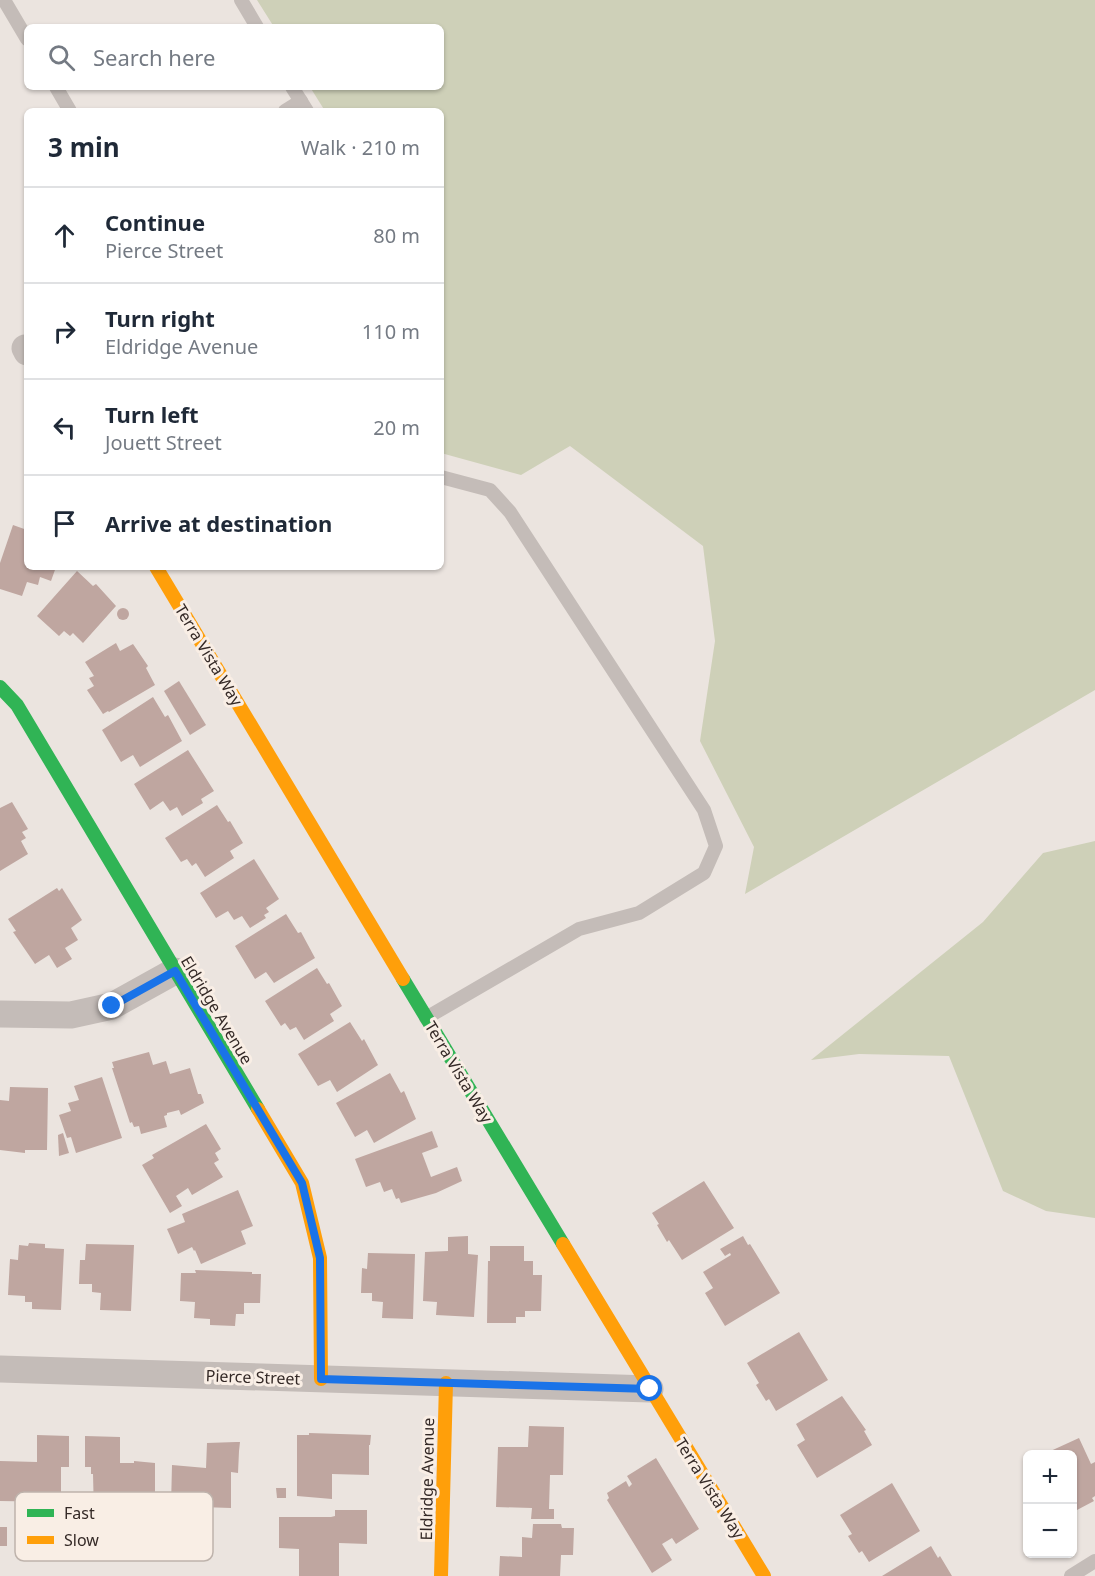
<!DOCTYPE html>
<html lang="en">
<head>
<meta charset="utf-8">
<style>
  :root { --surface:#fff; --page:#f2f2f3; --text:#1f2937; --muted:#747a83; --line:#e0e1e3 }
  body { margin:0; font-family:"Noto Sans",sans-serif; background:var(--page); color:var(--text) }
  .controls { position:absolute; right:18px; bottom:18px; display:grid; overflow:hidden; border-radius:9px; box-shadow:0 2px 4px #0004 }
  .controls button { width:54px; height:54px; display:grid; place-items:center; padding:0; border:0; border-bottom:2px solid var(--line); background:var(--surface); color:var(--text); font:30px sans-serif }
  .stop { position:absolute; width:18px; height:18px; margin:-14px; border:4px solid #1a73e8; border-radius:50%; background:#fff }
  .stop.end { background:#1a73e8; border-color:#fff; box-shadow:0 2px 6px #0008 }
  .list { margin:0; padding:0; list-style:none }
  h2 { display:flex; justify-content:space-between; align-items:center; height:78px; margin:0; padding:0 24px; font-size:26px }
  h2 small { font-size:20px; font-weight:400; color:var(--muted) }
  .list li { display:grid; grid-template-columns:39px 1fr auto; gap:18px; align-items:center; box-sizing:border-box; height:96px; padding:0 24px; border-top:2px solid var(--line) }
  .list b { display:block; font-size:22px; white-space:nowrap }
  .list p { margin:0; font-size:20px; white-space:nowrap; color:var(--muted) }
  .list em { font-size:20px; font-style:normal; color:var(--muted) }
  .icon { flex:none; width:33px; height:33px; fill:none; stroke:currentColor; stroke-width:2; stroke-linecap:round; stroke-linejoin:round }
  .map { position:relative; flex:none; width:1095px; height:1576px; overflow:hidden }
  .search { position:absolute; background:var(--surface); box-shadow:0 2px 4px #0004; left:24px; top:24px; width:420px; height:66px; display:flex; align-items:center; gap:15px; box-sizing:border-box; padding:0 21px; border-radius:9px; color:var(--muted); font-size:22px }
  .panel { position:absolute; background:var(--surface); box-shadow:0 2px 4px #0004; left:24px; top:108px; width:420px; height:462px; border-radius:9px }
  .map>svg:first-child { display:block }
  .green { fill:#ced0b8 }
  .building { fill:#bfa6a0 }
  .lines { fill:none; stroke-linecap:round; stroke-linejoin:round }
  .lane { stroke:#c4bcb8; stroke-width:14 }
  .street { stroke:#c4bcb8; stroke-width:27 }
  .fast { stroke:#30b455; stroke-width:14 }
  .slow { stroke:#ff9f0a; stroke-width:14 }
  .route { stroke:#1a73e8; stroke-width:8 }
  .labels { text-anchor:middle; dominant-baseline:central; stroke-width:6; stroke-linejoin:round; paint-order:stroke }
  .street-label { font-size:16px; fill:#342926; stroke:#f9eee5 }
  .key { fill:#f9eee5; stroke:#beb3ac; stroke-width:1.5 }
  .key-label { font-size:16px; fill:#342926 }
</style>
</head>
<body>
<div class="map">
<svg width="1095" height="1576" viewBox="0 0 1095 1576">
  <rect width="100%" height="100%" fill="#ebe4df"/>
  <g class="green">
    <path d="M257,0H1095V690L745,894L754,847L700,741L715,641L703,546L570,446L521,475L441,453V111H325L310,87H441V27H274Z"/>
    <path d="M1095,841V1218L1046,1211L1003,1191L949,1056L859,1054L811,1060L983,922L1043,853Z"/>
  </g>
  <g class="building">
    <path d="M13,525L27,530V567H56L51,581L40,577L38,585L27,582L22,596L0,589V563Z"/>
    <path d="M77,571L93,586L96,584L116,606L83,643L73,633L70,636L64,631L59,636L37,616Z"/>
    <circle cx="123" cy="614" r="6"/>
    <path d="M116,643L120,651L133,644L148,666L146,668L155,685L109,712L108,711L103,714L87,690L94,686L89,678L94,676L85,662Z"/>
    <path d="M179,681L206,725L190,735L164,691Z"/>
    <path d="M153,697L165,717L168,715L182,741L140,767L133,755L121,762L102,730Z"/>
    <path d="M188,750L214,791L201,799L203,803L182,816L177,807L170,811L163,801L150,810L134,784Z"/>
    <path d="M12,802L28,829L22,832L26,838L21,841L28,854L0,871V808Z"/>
    <path d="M217,805L228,822L230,821L243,843L230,851L234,858L205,877L196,863L192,866L187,859L181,862L165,838Z"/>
    <path d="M254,859L279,899L266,908L269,912L264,915L266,918L250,928L242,916L234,920L228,911L216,918L200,893Z"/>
    <path d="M57,888L59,891L62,888L82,920L71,928L78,940L65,948L72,959L57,968L49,955L35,964L13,932L16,931L8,919Z"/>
    <path d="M286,914L298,933L301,932L315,958L274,983L266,972L255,979L235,946Z"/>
    <path d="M317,968L327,984L329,983L342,1006L330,1014L334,1021L304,1040L296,1027L290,1030L285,1023L281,1026L265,1001Z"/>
    <path d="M350,1022L362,1041L364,1039L378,1065L337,1092L330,1080L318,1086L298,1054Z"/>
    <path d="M149,1052L153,1065L166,1061L170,1074L190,1068L198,1094H201L204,1103L181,1115L179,1110L167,1113V1115L164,1116L167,1127L141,1134L139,1126L134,1127L132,1122L130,1123L112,1068H114L112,1062Z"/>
    <path d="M390,1073L401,1093L404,1091L416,1119L374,1143L367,1130L355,1137L336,1103Z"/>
    <path d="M102,1077L122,1138L76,1153L71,1137L67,1138L59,1115L71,1111L68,1103L79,1100L74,1086Z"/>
    <path d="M10,1087L48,1088L47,1150H25V1153L0,1150V1100L9,1101Z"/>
    <path d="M206,1124L221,1149L215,1153L219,1160L214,1163L223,1177L192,1195L188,1188L176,1196L182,1206L170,1213L142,1165L154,1158L152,1155Z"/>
    <path d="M432,1131L438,1147L422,1153L431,1177L457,1167L462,1181L436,1193L401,1203L399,1198L396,1199L392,1189L384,1192L380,1182L366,1187L355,1159Z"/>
    <path d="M63,1133L69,1153L59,1156L58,1135Z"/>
    <path d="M704,1181L734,1228L682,1260L669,1240L667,1242L657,1225L659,1224L652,1213Z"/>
    <path d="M238,1190L253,1226L241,1231L246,1244L201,1264L195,1250L194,1251L192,1247L178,1254L167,1229L185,1222L182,1214Z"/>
    <path d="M468,1236V1254L478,1255L474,1317L436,1315L437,1302L423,1301L425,1252L448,1251V1237Z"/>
    <path d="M743,1236L748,1245L750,1244L780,1293L725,1326L705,1293L713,1288L703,1272L731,1255L730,1253L725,1256L720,1249Z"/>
    <path d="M29,1243L45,1244V1248L64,1249L61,1310L32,1309V1302H25V1296L8,1295L10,1259L18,1260L19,1245L28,1246Z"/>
    <path d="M86,1244L134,1245L131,1311L100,1310L101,1293L92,1292V1284H79L80,1260H85Z"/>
    <path d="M490,1246H524V1261H533V1275H542L541,1311H525V1317H516V1323H487L488,1261H490Z"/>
    <path d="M368,1253L415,1254L413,1319L382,1318L383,1302L372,1301V1293H361L362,1268L367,1269Z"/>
    <path d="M195,1270L252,1272V1274H261L260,1303H244V1314H236L235,1326L210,1325V1319L194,1318L195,1302L180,1301L181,1273H196Z"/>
    <path d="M799,1332L828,1380L776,1411L769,1399L766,1401L756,1385L759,1383L747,1363Z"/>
    <path d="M842,1396L866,1430L864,1431L872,1445L817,1478L797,1445L805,1440L796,1424Z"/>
    <path d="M529,1426L564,1427L563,1475H550L549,1509H554V1519H531L532,1508L496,1507L498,1447H528Z"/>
    <path d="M309,1433L371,1435L370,1445H369V1475L332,1474V1499L297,1496V1435H309Z"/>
    <path d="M37,1435L69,1436V1467H61V1502L0,1501V1461L37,1462Z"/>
    <path d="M85,1436L120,1437V1463H134V1461L155,1463V1505L121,1504V1515L94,1514L93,1474H91V1467H85Z"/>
    <path d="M1079,1438L1091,1464L1095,1462V1496L1092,1498L1094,1501L1077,1510L1075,1506L1072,1507V1454H1044Z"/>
    <path d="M236,1442H240L239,1451L238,1473L231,1472V1508L171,1506L172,1465L206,1468L207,1443Z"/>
    <path d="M656,1458L699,1529L676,1544L672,1538L662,1544L672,1560L652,1573L607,1500L609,1498L607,1493L626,1481L629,1487L632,1484L627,1476Z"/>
    <path d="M892,1483L920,1531L869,1562L862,1551L859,1553L848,1536L852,1534L840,1515Z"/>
    <path d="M276,1488H286V1498H277Z"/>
    <path d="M335,1510H367V1544L339,1543V1576H299V1549L279,1548V1517H331L335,1516Z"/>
    <path d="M533,1524H561L562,1528H574L573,1555H561L560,1576H499L500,1556L522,1557V1537L532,1538Z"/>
    <rect x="0" y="1527" width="7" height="19"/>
    <path d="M931,1546L938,1558L940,1556L952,1576H882Z"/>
  </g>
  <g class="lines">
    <g class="lane">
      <path d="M4,0L27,39"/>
      <path d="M241,0L257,27"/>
      <path d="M56,87L70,111"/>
      <path d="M292,87L307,111"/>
      <path d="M285,111L301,101"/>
      <path d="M426,1018L579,929L639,913L704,873L716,846L704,810L510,512L490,490L441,477"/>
      <path d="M1071,1576L1095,1561"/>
    </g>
    <g class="street">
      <path d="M25,348L27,352"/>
      <path d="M0,1014L71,1015L112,1006L175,971"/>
      <path d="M0,1369L650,1389"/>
    </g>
    <g class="fast">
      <path d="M0,687L17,705L258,1109"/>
      <path d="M403,979L563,1244"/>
    </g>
    <g class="slow">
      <path d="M156,567L403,979"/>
      <path d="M258,1109L302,1183L320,1258L321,1379"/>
      <path d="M563,1244L764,1576"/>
      <path d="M441,1576L446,1383"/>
    </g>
  </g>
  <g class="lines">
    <path class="route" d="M112,1006L175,971L302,1183L320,1258L321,1379L650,1389"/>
  </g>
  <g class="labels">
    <g class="street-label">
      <text transform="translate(209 655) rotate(59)">Terra Vista Way</text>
      <text transform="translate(217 1010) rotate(59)">Eldridge Avenue</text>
      <text transform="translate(459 1072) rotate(59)">Terra Vista Way</text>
      <text transform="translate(253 1377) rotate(2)">Pierce Street</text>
      <text transform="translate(427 1479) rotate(-89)">Eldridge Avenue</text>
      <text transform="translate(710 1488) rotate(58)">Terra Vista Way</text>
    </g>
  </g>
  <rect x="15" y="1492" width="198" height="69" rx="9" class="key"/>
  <rect x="27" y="1509" width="27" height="8" fill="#30b455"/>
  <rect x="27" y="1536" width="27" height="8" fill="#ff9f0a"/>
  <g class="key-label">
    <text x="64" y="1519">Fast</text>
    <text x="64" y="1546">Slow</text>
  </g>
</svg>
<div class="controls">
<button>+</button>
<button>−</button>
</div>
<div class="stop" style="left:650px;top:1389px"></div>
<div class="stop end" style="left:112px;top:1006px"></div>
<div class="search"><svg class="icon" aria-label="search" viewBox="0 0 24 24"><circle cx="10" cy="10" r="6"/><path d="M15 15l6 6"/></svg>Search here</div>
<section class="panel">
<h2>3 min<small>Walk · 210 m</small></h2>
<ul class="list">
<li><svg class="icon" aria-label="ahead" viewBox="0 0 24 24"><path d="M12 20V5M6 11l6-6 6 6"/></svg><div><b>Continue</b><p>Pierce Street</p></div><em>80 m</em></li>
<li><svg class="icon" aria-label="right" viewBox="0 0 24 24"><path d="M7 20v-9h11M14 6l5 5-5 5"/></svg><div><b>Turn right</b><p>Eldridge Avenue</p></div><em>110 m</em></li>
<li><svg class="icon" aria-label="left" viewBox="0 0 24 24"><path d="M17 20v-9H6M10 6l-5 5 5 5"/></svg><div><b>Turn left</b><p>Jouett Street</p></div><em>20 m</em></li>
<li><svg class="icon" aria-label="arrive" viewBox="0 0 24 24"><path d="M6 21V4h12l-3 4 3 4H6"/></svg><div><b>Arrive at destination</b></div></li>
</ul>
</section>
</div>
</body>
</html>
